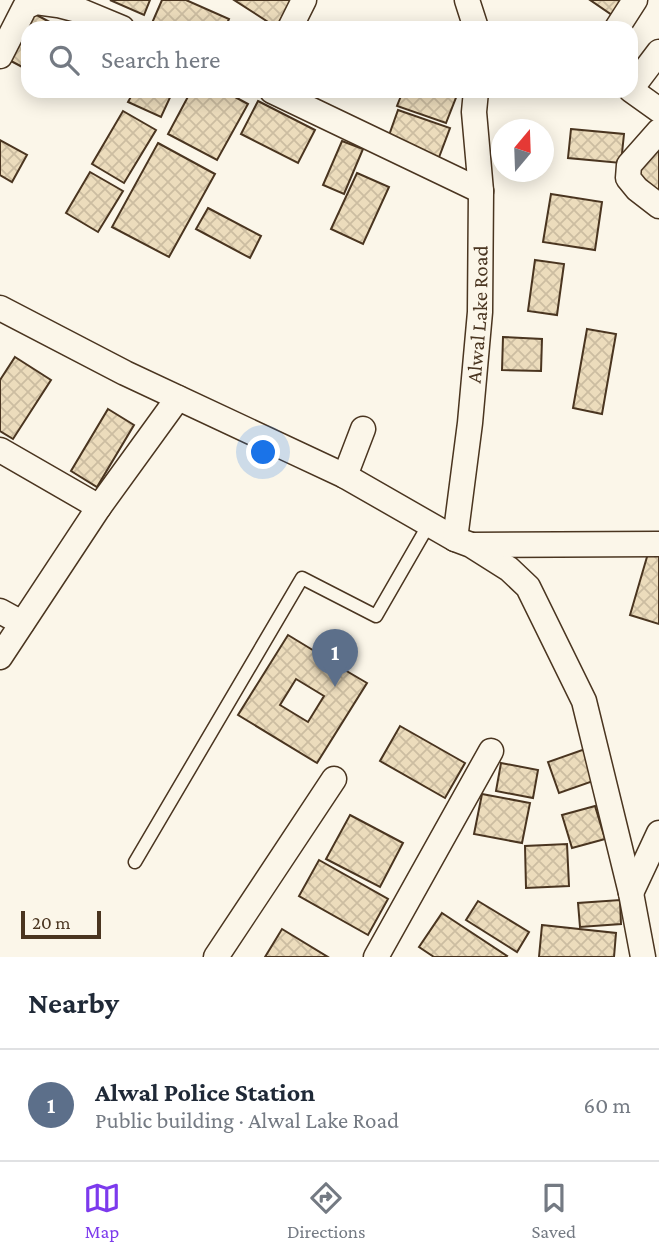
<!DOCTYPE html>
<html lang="en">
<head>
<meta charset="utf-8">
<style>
  :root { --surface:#fff; --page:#f6f6f7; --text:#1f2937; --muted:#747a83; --line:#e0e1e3; --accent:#7c3aed }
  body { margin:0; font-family:"Crimson Pro",serif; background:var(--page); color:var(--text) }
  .compass { position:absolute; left:491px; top:119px; width:63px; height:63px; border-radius:50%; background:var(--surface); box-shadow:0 4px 18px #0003; rotate:19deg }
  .scale { position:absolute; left:21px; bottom:18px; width:80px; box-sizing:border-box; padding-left:7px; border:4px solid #4a3520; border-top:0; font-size:19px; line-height:24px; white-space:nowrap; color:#4a3520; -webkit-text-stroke:5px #fbf6e9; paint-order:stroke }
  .you { position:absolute; left:264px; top:453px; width:24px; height:24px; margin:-18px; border:5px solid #fff; border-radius:50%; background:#1a73e8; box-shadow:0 0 0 10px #1a73e833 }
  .badge { display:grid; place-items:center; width:46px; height:46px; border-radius:50%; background:var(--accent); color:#fff; font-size:23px; font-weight:700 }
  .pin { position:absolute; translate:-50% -58px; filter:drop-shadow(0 2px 4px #0008) }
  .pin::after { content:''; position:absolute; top:37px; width:24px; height:21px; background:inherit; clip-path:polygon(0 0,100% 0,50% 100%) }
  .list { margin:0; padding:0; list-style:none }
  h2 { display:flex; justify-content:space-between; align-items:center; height:91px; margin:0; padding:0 28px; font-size:30px }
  h2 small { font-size:23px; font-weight:400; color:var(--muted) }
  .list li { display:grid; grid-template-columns:46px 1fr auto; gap:21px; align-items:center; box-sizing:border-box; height:112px; padding:0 28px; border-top:2px solid var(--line) }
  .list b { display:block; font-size:26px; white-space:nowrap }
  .list p { margin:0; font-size:23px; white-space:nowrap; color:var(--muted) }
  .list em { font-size:23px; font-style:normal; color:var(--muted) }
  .icon { flex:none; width:38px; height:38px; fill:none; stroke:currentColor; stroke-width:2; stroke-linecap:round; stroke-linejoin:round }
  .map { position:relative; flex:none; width:659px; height:957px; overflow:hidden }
  .search { position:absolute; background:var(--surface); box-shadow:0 4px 18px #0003; left:21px; right:21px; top:21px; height:77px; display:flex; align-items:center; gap:18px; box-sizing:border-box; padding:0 24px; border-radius:21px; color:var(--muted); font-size:26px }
  .sheet { height:203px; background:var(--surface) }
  nav { display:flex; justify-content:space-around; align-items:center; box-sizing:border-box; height:98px; border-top:2px solid var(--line); background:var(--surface); font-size:19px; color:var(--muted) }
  nav a { display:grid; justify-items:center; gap:4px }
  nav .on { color:var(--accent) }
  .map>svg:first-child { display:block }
  .building { fill:url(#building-cross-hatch); stroke:#4a3520; stroke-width:2; fill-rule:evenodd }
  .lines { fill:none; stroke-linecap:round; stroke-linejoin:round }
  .lane-casing { stroke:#4a3520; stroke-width:15 }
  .street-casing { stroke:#4a3520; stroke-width:27 }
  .lane { stroke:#fbf6e9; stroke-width:12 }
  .street { stroke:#fbf6e9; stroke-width:24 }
  .labels { text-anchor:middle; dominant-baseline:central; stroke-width:5; stroke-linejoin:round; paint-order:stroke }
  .street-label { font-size:21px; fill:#4a3520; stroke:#fbf6e9 }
</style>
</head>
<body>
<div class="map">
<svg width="659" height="957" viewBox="0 0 659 957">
  <defs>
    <pattern id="building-cross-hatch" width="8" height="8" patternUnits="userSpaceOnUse" patternTransform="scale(1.75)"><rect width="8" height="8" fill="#ecdcbc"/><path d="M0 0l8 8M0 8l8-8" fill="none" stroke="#ccbda1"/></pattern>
  </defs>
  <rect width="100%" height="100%" fill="#fbf6e9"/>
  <g class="building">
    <path d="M110,0H150L144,15Z"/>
    <path d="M162,0H186L229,19L225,28H163L152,23Z"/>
    <path d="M234,0H293L276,27Z"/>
    <path d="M590,0H627L615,17Z"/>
    <path d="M33,13L57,26L56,28H28V70L9,60Z"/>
    <path d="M134,91H173L161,117L128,102Z"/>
    <path d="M191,91H224L248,104L217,160L168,134Z"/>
    <path d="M403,91H446L457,95L446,123L397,106Z"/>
    <path d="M258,101L315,130L298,163L241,134Z"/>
    <path d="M398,110L450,128L438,160L387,141Z"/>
    <path d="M123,111L156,130L124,183L92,164Z"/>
    <path d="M571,129L624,134L621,163L568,158Z"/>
    <path d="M0,140L27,155L12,182L0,175Z"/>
    <path d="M342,141L363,149L344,194L323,185Z"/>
    <path d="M158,143L215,174L169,257L112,227Z"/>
    <path d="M659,145V193L636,173Z"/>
    <path d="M90,172L123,191L98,232L66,213Z"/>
    <path d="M357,173L389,187L363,244L331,229Z"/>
    <path d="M551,194L602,202L595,250L543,242Z"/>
    <path d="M208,208L261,236L250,258L196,229Z"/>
    <path d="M535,260L564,264L557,315L528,311Z"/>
    <path d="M587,329L616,334L602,414L573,408Z"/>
    <path d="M503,337L542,339L541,371L502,370Z"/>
    <path d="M15,357L51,380L13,439L0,431V380Z"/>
    <path d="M108,409L134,425L97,487L71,471Z"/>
    <path d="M649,550L659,553V624L630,615Z"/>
    <path d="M288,635L316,652L325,638L347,652L338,666L367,683L317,763L238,715ZM296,679L324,696L308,722L280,705Z"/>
    <path d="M400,726L465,763L445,798L380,761Z"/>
    <path d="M588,748L599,779L559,793L548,762Z"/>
    <path d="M501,763L538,770L533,798L496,791Z"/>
    <path d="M482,794L530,803L522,843L474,834Z"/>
    <path d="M595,806L605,839L572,848L562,815Z"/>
    <path d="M350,815L403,843L380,887L326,859Z"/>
    <path d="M567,844L569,886L526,888L525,846Z"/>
    <path d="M319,860L388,899L368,935L299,896Z"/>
    <path d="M620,900L621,924L580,927L578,903Z"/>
    <path d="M478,901L529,932L517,952L466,920Z"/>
    <path d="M442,913L507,956L506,957H434L419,947Z"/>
    <path d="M542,925L616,933L614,957H539Z"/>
    <path d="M282,929L328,957H265Z"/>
  </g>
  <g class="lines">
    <defs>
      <path id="lane" d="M135,862L302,578L376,616L429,524"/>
      <g id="street">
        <path d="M467,0L476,28"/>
        <path d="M290,28L304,0"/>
        <path d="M617,28L635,0"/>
        <path d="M0,56L25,7L36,2L58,5L81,11L122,28"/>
        <path d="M631,89L659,52"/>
        <path d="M631,90L659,110"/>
        <path d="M272,91L481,191"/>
        <path d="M659,131L629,165L628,178L637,189L659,206"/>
        <path d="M0,308L125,373L345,476L455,539L471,545L509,569L528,587L584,701L631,893L643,957"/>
        <path d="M0,450L99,507"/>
        <path d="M345,476L363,429"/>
        <path id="s1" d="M455,539L470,423L480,312L481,191L474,112L476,91"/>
        <path d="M472,545L659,544"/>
        <path d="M0,611L22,623"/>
        <path d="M0,657L99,507L178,398"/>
        <path d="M631,893L659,833"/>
        <path d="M216,957L334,779"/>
        <path d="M376,957L491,751"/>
      </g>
    </defs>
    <use href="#lane" class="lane-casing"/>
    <use href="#street" class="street-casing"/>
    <use href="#lane" class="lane"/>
    <use href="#street" class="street"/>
  </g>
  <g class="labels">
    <g class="street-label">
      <text stroke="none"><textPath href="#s1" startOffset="226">Alwal Lake Road</textPath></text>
    </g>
  </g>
</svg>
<svg class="compass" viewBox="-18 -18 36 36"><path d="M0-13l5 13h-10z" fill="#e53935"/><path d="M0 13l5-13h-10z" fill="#747a83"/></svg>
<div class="scale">20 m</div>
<div class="you"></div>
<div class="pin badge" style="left:335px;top:687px;background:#5c6f8a">1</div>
<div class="search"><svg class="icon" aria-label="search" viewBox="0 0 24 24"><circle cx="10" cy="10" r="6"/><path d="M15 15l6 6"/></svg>Search here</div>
</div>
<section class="sheet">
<h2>Nearby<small></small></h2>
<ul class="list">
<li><span class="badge" style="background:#5c6f8a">1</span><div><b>Alwal Police Station</b><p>Public building · Alwal Lake Road</p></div><em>60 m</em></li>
</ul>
</section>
<nav>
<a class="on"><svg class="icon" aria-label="map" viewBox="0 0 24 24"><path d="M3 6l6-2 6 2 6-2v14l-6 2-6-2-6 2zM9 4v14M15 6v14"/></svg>Map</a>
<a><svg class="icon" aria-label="directions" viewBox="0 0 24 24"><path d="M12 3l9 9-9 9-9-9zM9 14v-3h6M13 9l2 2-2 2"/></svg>Directions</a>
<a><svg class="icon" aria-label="saved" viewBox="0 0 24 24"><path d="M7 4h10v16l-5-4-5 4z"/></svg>Saved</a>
</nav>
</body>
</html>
